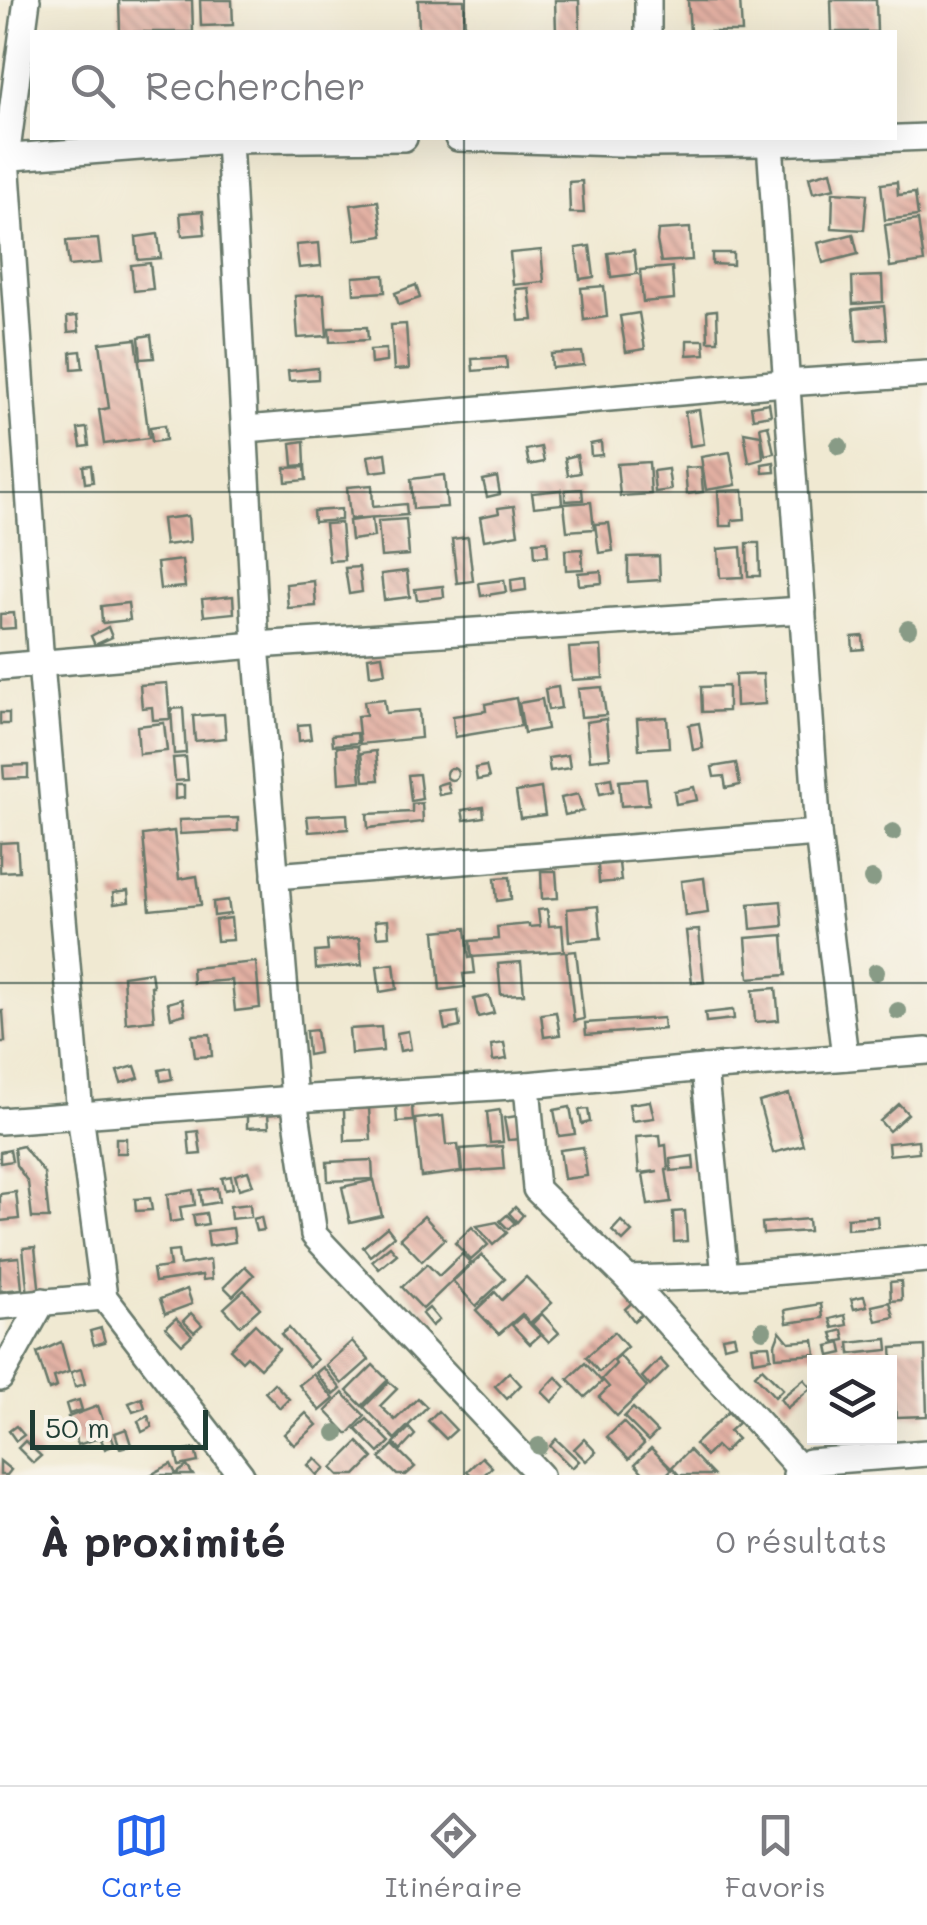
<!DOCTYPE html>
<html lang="fr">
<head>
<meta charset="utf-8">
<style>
  :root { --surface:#fff; --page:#f7f7f7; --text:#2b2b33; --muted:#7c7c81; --line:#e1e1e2; --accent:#2563eb }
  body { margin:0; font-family:Mali,sans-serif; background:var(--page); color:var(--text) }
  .controls { position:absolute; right:30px; bottom:30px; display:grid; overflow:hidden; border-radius:0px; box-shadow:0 10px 40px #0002 }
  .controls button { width:90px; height:90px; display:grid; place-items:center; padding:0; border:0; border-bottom:2px solid var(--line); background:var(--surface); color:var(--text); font:50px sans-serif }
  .scale { position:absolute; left:30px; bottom:25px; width:178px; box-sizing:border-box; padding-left:10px; border:5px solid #1f3d34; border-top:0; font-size:28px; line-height:35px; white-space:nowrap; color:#1f3d34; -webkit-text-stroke:8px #f7f3e8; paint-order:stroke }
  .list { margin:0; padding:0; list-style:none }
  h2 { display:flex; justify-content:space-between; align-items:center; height:130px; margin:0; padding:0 40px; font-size:42px }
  h2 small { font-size:32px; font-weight:400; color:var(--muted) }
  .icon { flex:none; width:55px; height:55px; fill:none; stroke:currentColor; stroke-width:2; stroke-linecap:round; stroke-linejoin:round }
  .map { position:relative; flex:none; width:927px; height:1475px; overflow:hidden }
  .search { position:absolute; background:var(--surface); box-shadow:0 10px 40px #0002; left:30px; right:30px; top:30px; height:110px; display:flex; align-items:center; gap:25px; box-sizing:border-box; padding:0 35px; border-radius:0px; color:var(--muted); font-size:38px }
  .sheet { height:310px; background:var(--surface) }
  nav { display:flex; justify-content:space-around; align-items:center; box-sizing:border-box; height:140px; border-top:2px solid var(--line); background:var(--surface); font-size:28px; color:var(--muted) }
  nav a { display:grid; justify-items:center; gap:5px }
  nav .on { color:var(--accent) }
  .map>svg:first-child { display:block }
  .building { fill:url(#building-back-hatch) }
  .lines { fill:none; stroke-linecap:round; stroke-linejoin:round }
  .minor-casing { stroke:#68796b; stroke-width:30 }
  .minor { stroke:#fff; stroke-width:25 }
  .tree { fill:#889b86 }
  .grid { fill:none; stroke:#1f3d34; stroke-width:2.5; stroke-opacity:0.55 }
</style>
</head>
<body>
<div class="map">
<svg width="927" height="1475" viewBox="0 0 927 1475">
  <defs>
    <pattern id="building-back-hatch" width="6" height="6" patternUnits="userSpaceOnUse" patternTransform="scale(2.5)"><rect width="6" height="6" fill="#e3b0a3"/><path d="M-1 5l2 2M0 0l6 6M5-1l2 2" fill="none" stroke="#b79086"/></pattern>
  </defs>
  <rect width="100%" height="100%" fill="#f7f3e8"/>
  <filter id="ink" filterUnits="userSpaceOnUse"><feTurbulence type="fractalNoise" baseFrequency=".01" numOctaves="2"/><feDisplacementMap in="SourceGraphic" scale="20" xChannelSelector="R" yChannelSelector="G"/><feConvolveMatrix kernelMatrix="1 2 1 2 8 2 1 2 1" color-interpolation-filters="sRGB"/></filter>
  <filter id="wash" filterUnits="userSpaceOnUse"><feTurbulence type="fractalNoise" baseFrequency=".0048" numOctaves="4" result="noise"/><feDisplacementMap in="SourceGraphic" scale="40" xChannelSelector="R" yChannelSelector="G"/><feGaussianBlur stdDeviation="2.25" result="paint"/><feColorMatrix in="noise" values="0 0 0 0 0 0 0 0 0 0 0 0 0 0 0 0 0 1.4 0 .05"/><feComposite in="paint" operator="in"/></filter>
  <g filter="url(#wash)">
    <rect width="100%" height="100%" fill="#f0e9d2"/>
    <g id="blocks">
      <g class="building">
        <path d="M119,0H192L193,32H120Z"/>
        <path d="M200,0H232L233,25L201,26Z"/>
        <path d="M418,0H464L465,32H419Z"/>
        <path d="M555,0H579L580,32H556Z"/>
        <path d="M688,0H740L742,32H690Z"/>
        <path d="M831,0H876L877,32H832Z"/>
        <path d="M831,171L835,188L813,193L809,177Z"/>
        <path d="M582,181L584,213H570L569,182Z"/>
        <path d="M897,182L898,195L915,193L918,216L885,220L881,184Z"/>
        <path d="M833,192L867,194L864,230L832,228Z"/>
        <path d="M378,201L383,236L356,240L351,205Z"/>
        <path d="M203,211L205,234L182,236L180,213Z"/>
        <path d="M918,220L924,262L890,267L885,225Z"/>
        <path d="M690,228L692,260L661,262L657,241L658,230Z"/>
        <path d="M158,234L161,258L138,260L136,237Z"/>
        <path d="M853,234L858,254L823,263L818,243Z"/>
        <path d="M98,239L101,263L69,266L66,241Z"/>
        <path d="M319,243L321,266L299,268L296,245Z"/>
        <path d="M590,246L594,277L580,279L576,248Z"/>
        <path d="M541,250L544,282L513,285L510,253Z"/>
        <path d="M634,250L637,274L611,277L608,253Z"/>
        <path d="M712,253H733V265L712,264Z"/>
        <path d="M150,263L153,289L134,291L131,265Z"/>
        <path d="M672,267L674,299L643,302L640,270Z"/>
        <path d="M384,275L385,292L354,294L353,277Z"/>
        <path d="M882,276L883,302L853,304L852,277Z"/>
        <path d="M416,285L420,298L399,305L395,293Z"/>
        <path d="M604,286L607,317L584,320L581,288Z"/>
        <path d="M529,288L533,320L519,321L516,289Z"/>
        <path d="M324,294L327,336L298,338L295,296Z"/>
        <path d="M884,306L887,339L856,341L853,309Z"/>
        <path d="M717,310L718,341H708L707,311Z"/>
        <path d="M639,313L645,349L626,352L620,316Z"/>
        <path d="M77,316L79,331L68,332L67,317Z"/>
        <path d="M406,324L409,369L394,370L391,325Z"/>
        <path d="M367,327L368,340L330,342L329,328Z"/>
        <path d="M151,335L154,358L141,359L139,337Z"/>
        <path d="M136,339L149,438L104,444L99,410L109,408L100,343Z"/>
        <path d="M687,340H704L705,354L687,355Z"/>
        <path d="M386,349V362L371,364L370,350Z"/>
        <path d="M81,351L83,368L72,369L71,352Z"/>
        <path d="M582,352L584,365L552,368L551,354Z"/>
        <path d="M506,357L507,368L473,371L472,359Z"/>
        <path d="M318,368V379L289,381L288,371Z"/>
        <path d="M769,403L771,415L753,418L751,406Z"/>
        <path d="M699,410L704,444L690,446L685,412Z"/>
        <path d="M165,425L166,440L152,442L150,427Z"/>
        <path d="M768,425L774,453L765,455L760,427Z"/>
        <path d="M87,428L89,446L81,447L78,429Z"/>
        <path d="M744,432L761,435L763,459L749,463Z"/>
        <path d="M304,441L305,465L293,466L291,443Z"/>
        <path d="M601,442L602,455L591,456L590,444Z"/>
        <path d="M541,447L544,462L529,465L526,450Z"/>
        <path d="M730,452L736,485L706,490L701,457Z"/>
        <path d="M386,453L388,470L371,472L368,456Z"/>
        <path d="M577,455L580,473L568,475L565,458Z"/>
        <path d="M649,462L651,494L620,496L617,464Z"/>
        <path d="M774,462L775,472L763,473L762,464Z"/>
        <path d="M91,465L93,482L85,483L83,466Z"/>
        <path d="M305,467L306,480L286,482L285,468Z"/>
        <path d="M701,467L703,492L687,494L685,468Z"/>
        <path d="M668,469L671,490L655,492L653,471Z"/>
        <path d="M444,475L447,507L413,509L411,479Z"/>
        <path d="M497,477L500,494L487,497L483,480Z"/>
        <path d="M372,485L373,507L406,504L407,515L350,519L347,487Z"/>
        <path d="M582,489L583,500L565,501V490Z"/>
        <path d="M561,490L562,504L534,507L532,493Z"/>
        <path d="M743,490L745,519L732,520V526H720L718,491Z"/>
        <path d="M591,502L594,529L567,531L564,504Z"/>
        <path d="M514,506L518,534L484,540L480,517L499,513L498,508Z"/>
        <path d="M341,509V520L314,522L313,511Z"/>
        <path d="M188,516L190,542L165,545L162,519Z"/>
        <path d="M372,518L374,537L351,540L349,521Z"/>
        <path d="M406,519L409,555L381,557L378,521Z"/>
        <path d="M341,523L344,560L329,561L325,524Z"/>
        <path d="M609,523L613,551L599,553L595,524Z"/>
        <path d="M468,537L473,581L457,583L452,539Z"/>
        <path d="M547,541L548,556L535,557L534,542Z"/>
        <path d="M747,543H759L760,576H748Z"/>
        <path d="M741,547L743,577L720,578L718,549Z"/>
        <path d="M582,549L583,569L566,570L565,550Z"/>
        <path d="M659,556L660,580L628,582V557Z"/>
        <path d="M182,560L185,587L160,589L157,563Z"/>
        <path d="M359,567L362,592L349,594L345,568Z"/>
        <path d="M407,571L410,597L384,600L381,574Z"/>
        <path d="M601,571L602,583L579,585L578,573Z"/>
        <path d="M525,578L526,590L512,592L511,580Z"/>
        <path d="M504,580L506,592L481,596L479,583Z"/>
        <path d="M314,581L316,606L288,608L286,584Z"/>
        <path d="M443,586L444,597L417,600L415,589Z"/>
        <path d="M233,596L234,613L204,616L202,599Z"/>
        <path d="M128,603L130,620L102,623L101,606Z"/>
        <path d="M14,613L15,628L0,629V614Z"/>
        <path d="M108,627L112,637L95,645L91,636Z"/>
        <path d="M863,636L864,649L853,650L852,637Z"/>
        <path d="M601,646L603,678L572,680L569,648Z"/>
        <path d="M382,655L385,673L370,675L368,657Z"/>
        <path d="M763,674L765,704L736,706L735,675Z"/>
        <path d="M167,683L170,719L153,720L152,707L142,708L140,685Z"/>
        <path d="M728,686V711L702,712L701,687Z"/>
        <path d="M558,687L561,708L548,710L545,689Z"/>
        <path d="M602,687L606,715L581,717L578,689Z"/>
        <path d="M516,698L521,726L455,737L453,716L486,711L485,704Z"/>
        <path d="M384,699L386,713L419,710L421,738L360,744L357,716L366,715L364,701Z"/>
        <path d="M542,699L547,729L524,733L519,703Z"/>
        <path d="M183,708L186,753L174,754L171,709Z"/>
        <rect x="0" y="713" width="9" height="11"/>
        <path d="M224,714L226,738L195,741L193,716Z"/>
        <path d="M667,717L669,747L639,749L637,719Z"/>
        <path d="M606,719L610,758L590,760L586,722Z"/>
        <path d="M164,723L167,751L139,754L137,726Z"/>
        <path d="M699,723L703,748L693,750L689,725Z"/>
        <path d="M309,724L311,739L299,741L298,725Z"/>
        <path d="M357,733L358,743L333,745L332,735Z"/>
        <path d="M358,746L361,781L339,783L337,747Z"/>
        <path d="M376,751L379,780L364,781L361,753Z"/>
        <path d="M568,755L570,768L550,771L548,758Z"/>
        <path d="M186,757L188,780L175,781L173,758Z"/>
        <path d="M736,763L740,785L726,788L724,776L714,777L712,767Z"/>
        <path d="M28,765V778L4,779L3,766Z"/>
        <path d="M486,766L489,778L477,780L475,768Z"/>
        <circle cx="452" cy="774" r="6"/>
        <path d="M419,774L422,799L411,801L408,775Z"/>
        <path d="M611,778L613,791L600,794L597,781Z"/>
        <path d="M646,779L649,804L621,806L619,781Z"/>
        <path d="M447,782L450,793L439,795L437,785Z"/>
        <path d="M175,785H184V798L175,799Z"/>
        <path d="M694,787L697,800L676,804L674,791Z"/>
        <path d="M541,788L545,815L520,818L516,792Z"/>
        <path d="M578,794L583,811L565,815L561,798Z"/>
        <path d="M422,803L423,822L368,828L367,814L412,812V804Z"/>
        <path d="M483,807L484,817L464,820L462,810Z"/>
        <path d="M347,814L348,829L309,832L307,816Z"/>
        <path d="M238,818V831L180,834L179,820Z"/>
        <path d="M174,831L179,879L197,876L201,905L150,910L143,835Z"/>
        <path d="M17,842L19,871L0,872V843Z"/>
        <path d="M619,863L621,881L599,883L598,865Z"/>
        <path d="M541,871H556L558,898L542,899Z"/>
        <path d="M510,877L511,899L497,901L495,878Z"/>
        <path d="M704,878L708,913L685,916L681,881Z"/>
        <path d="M128,891L129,902L114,904L113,893Z"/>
        <path d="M228,900L230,914L214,916L213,902Z"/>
        <path d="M781,901L783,926L751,929L749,904Z"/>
        <path d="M598,906L601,938L569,941L567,909Z"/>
        <path d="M547,909L549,926L562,925L564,951L472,957L470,941L498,939L497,927L529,924V927L540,926L538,910Z"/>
        <path d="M231,918L233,940L217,941L215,920Z"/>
        <path d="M388,920L389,936L377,937L375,921Z"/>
        <path d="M466,928L469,958L473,957L475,973L463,974L465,987L440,990L435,931Z"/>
        <path d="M699,930L704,982L692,983L686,931Z"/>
        <path d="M783,935L786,975L749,978L746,938Z"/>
        <path d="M359,938L362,965L316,969L315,952L328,951L327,941Z"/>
        <path d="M576,951L584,1019L574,1021L566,952Z"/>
        <path d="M256,962L260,1008L235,1011L232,980L193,983L192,968Z"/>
        <path d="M521,962L524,994L501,995L498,964Z"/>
        <path d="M394,964L397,989L380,992L377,966Z"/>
        <path d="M151,972L153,986H151L154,1020L126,1023L123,976Z"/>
        <path d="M776,988L779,1020L755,1022L753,990Z"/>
        <path d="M489,996L494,1013L478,1017L474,999Z"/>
        <path d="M182,999L185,1014L171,1018L168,1003Z"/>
        <path d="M733,1010L734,1019L706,1022L705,1013Z"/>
        <path d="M0,1011H3L5,1042H0Z"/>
        <path d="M458,1012L460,1027L445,1030L442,1014Z"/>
        <path d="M556,1012L560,1035L544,1037L541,1014Z"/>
        <path d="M663,1018L664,1029L586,1035L585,1023Z"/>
        <path d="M381,1027L383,1051L351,1054L349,1029Z"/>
        <path d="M316,1030L319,1053L308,1055L306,1031Z"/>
        <path d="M408,1031L411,1049L400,1051L397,1033Z"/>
        <path d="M210,1034L212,1056L195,1057L192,1035Z"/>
        <path d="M504,1043L507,1059L493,1061L491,1045Z"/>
        <path d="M135,1066L139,1078L121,1083L117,1071Z"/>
        <path d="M170,1068L172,1079L161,1081L159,1070Z"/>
        <path d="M789,1094L803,1145L773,1153L759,1102Z"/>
        <path d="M650,1101L654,1118L632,1121L629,1104Z"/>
        <path d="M899,1104L908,1114L889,1131L880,1121Z"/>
        <path d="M412,1105L413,1121L397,1122L396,1106Z"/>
        <path d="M570,1107L575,1134L559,1136L554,1110Z"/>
        <path d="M369,1108L371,1140L345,1141L344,1109Z"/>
        <path d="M588,1109L590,1122L582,1124L579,1110Z"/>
        <path d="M500,1110L503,1142L490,1143L487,1112Z"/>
        <path d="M268,1114L269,1127L247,1128V1115Z"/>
        <path d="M443,1116L446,1145L458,1144L461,1172L421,1177L415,1119Z"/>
        <path d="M517,1116L521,1139L508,1140L504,1118Z"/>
        <path d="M198,1131L201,1154L190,1155L188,1132Z"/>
        <path d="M660,1135L661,1146L666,1145L668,1170H666L671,1202L648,1205L643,1174L658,1171L639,1173L636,1137Z"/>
        <rect x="116" y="1138" width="10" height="15"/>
        <path d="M918,1140L919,1152L889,1155L888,1143Z"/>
        <path d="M23,1146L44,1173L49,1218H32L28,1182L16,1165L14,1148Z"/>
        <path d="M502,1146L504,1169L463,1172L461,1149Z"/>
        <path d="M583,1147L587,1176L564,1179L560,1150Z"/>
        <path d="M10,1150L12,1161L0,1163V1152Z"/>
        <path d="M693,1156L694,1169L671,1171L670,1159Z"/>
        <path d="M372,1160L373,1179L328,1181L327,1162Z"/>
        <path d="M248,1171L253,1185L239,1189L235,1175Z"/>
        <path d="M231,1176L233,1188L225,1190L222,1178Z"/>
        <path d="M374,1180L382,1216L350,1223L342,1187Z"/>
        <path d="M217,1188L219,1202L202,1205L200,1190Z"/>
        <path d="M193,1190L195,1205L180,1207L182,1220L170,1222L167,1194Z"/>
        <path d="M16,1192L19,1219L0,1221V1194Z"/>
        <path d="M150,1198L152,1210L136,1211L135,1199Z"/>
        <path d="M250,1204L251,1217L231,1219L230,1206Z"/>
        <path d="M515,1207L523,1215L517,1222L509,1213Z"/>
        <path d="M685,1211L687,1241L674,1242L673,1212Z"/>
        <path d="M206,1213L208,1224L195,1226L193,1215Z"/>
        <path d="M507,1215L515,1223L508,1229L500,1221Z"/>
        <path d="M424,1216L445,1239L422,1261L400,1238Z"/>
        <path d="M877,1216L878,1227L847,1229V1218Z"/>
        <path d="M261,1217L264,1230L256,1231L253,1219Z"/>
        <path d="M808,1219L809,1231L763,1234L762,1223Z"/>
        <path d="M621,1221L632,1232L623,1241L612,1231Z"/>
        <path d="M497,1222L507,1233L493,1245L477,1226Z"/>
        <path d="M387,1227L394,1236L370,1256L363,1247Z"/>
        <path d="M472,1227L488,1245L471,1260L455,1243Z"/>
        <path d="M233,1228L235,1242L209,1246L207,1231Z"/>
        <path d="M390,1246L397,1254L379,1269L372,1261Z"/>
        <path d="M35,1247L40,1295L28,1296L23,1248Z"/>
        <path d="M178,1251L180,1265L210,1260L212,1279L203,1280L202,1275L155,1282L153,1269L170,1267L168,1252Z"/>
        <path d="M462,1254L471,1263L423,1309L402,1287L427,1264L439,1276Z"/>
        <path d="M482,1255L505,1279L476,1306L453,1281Z"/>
        <path d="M19,1257L22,1289L0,1291V1259Z"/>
        <path d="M245,1266L254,1275L233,1296L224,1287Z"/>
        <path d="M526,1277L552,1303L530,1323L522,1314L499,1334L476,1310L495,1292L502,1300Z"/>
        <path d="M901,1281L902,1300L891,1301L890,1282Z"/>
        <path d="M187,1289L192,1304L165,1314L160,1299Z"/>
        <path d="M244,1290L260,1308L240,1326L224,1308Z"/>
        <path d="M640,1295L650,1307L634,1321L625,1309Z"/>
        <path d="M864,1296L867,1306L854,1309L851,1299Z"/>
        <path d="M890,1302L894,1317L876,1321L872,1306Z"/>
        <path d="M821,1304L823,1318L787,1323L785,1310Z"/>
        <path d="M429,1308L439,1320L432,1326L422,1314Z"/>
        <path d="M191,1313L202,1325L194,1332L183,1321Z"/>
        <path d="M542,1314L559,1333L549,1342L532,1324Z"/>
        <path d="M845,1315L847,1325L833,1328L830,1319Z"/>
        <path d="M522,1316L540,1335L530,1344L512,1325Z"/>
        <path d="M176,1318L192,1335L182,1344L166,1327Z"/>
        <path d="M255,1324L279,1349L260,1368L247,1356L242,1361L230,1349Z"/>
        <path d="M101,1328L105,1342L94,1345L90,1331Z"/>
        <path d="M289,1328L317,1360L309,1367L281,1334Z"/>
        <path d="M843,1330L845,1340L835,1342L832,1333Z"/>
        <path d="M780,1331L789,1342L814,1340L816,1354L776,1357L775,1344Z"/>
        <path d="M614,1332L627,1347L599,1372L586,1357Z"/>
        <path d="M734,1335L736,1343L724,1346L722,1337Z"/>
        <path d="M887,1339L888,1350L850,1354L849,1343Z"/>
        <path d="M352,1341L369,1360L342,1384L326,1365Z"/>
        <path d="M61,1342L69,1372L54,1377L57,1387L49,1390L37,1353Z"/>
        <path d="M841,1343L843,1353L830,1356L828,1346Z"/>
        <path d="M769,1345L771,1358L754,1361L752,1346Z"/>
        <path d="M925,1346L927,1416L896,1417L892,1348Z"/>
        <path d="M620,1356L647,1387L617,1416L599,1397L609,1387L602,1379L616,1364L614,1361Z"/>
        <path d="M660,1359L668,1368L650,1386L642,1377Z"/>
        <path d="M585,1363L602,1382L585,1397L568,1379Z"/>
        <path d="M373,1365L388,1380L362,1406L347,1391Z"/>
        <path d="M323,1367L341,1389L334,1395L316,1373Z"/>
        <path d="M762,1368L783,1389L775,1397L755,1375Z"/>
        <path d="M81,1369L85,1384L75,1387L71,1372Z"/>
        <path d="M509,1372L521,1385L507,1399L495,1386Z"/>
        <path d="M313,1374L334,1399L320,1411L299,1385Z"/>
        <path d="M556,1377L566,1387L552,1402L542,1392Z"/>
        <path d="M804,1379L811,1388L787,1408L780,1399Z"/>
        <path d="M389,1382L397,1389L380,1406L395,1420L418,1398L427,1407L395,1439L364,1407Z"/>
        <path d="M274,1383L289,1399L280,1408L265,1392Z"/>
        <path d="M343,1393L365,1416L348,1434L326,1411Z"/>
        <path d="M142,1398L145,1408L133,1412L129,1403Z"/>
        <path d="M79,1400L82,1410L69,1414L66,1404Z"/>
        <path d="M98,1406L108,1435L78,1445L68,1417Z"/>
        <path d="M633,1408L657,1432L648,1441L624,1417Z"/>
        <path d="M438,1411L456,1430L446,1439L428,1421Z"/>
        <path d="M728,1412L738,1423L729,1431L737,1439L723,1453L716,1446L706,1456L695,1444Z"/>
        <path d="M306,1413L317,1425L294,1445L284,1434Z"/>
        <path d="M148,1416L152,1427L142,1432L138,1421Z"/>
        <path d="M367,1419L390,1442L379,1453L356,1429Z"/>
        <path d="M623,1422L644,1444L629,1459L607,1437Z"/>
        <path d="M16,1426L24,1435L16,1441L9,1431Z"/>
        <path d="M409,1428L415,1435L401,1450L394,1443Z"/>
        <path d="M126,1429L131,1445L120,1448L115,1433Z"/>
        <path d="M111,1435L115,1445L105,1449L101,1439Z"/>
        <path d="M556,1439L579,1461L572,1468L550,1446Z"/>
        <path d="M584,1439L596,1452L586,1461L574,1449Z"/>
        <path d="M25,1441L41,1456L33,1463L18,1448Z"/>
        <path d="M358,1442L373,1458L356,1475H339L332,1468Z"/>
        <path d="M393,1445L415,1467L406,1475H397L380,1458Z"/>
        <path d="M651,1448L672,1469L666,1475H645L635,1464Z"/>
        <path d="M195,1449L198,1462L179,1466L176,1453Z"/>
        <path d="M689,1450L713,1475H679L672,1467Z"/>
        <path d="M482,1457L492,1467L484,1475H471L467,1471Z"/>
        <path d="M315,1458L325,1468L317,1475L308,1465Z"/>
        <path d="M0,1461L11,1470L7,1475H0Z"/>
        <path d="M171,1464L176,1474L187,1466L193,1475H150Z"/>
      </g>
    </g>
  </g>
  <g filter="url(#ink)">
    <use href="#blocks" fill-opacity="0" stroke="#68796b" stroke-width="2.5"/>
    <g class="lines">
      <defs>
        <g id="minor">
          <path d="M27,0L6,158L41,664L80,1114L104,1297L241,1475"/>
          <path d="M648,0V32"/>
          <path d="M458,138L649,144L770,143L927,137"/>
          <path d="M229,140L256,645L294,1099L314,1235L540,1475"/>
          <path d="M770,143L818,833L845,1057"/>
          <path d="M0,158L229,140L404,138"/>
          <path d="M246,429L785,383L927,374"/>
          <path d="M0,667L256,645L803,610"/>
          <path d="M275,876L818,833"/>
          <path d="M704,1068L725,1276"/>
          <path d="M527,1085L536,1189L628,1279L801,1470"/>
          <path d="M0,1121L294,1099L527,1085L704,1068L927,1051"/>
          <path d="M628,1279L725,1276L927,1259"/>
          <path d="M0,1306L104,1297"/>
          <path d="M0,1378L43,1301"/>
          <path d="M796,1475L809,1462L927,1453"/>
        </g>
      </defs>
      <use href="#minor" class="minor-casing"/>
      <use href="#minor" class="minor"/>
    </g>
    <g class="tree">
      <circle cx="839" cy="446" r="9"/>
      <circle cx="908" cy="629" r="9"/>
      <circle cx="893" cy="832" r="9"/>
      <circle cx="872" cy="879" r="9"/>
      <circle cx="876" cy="972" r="9"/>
      <circle cx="898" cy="1011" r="9"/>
      <circle cx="763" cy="1330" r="9"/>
      <circle cx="336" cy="1433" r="9"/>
      <circle cx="539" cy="1446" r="9"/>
    </g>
  </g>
  <path class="grid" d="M464,0V32M464,138V1475M0,492H927M0,983H927"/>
</svg>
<div class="controls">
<button><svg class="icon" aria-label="layers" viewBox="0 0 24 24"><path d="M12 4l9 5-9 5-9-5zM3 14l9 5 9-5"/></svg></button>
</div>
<div class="scale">50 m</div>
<div class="search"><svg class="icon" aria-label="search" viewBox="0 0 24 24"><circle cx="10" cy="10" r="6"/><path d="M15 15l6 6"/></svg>Rechercher</div>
</div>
<section class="sheet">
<h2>À proximité<small>0 résultats</small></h2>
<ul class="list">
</ul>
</section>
<nav>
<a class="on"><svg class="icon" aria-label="map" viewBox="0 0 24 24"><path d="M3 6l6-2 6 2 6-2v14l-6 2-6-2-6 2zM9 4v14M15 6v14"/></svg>Carte</a>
<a><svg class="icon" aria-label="directions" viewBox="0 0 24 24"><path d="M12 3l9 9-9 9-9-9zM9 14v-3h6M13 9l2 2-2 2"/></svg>Itinéraire</a>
<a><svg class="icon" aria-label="saved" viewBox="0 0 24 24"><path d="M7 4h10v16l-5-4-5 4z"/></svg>Favoris</a>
</nav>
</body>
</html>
